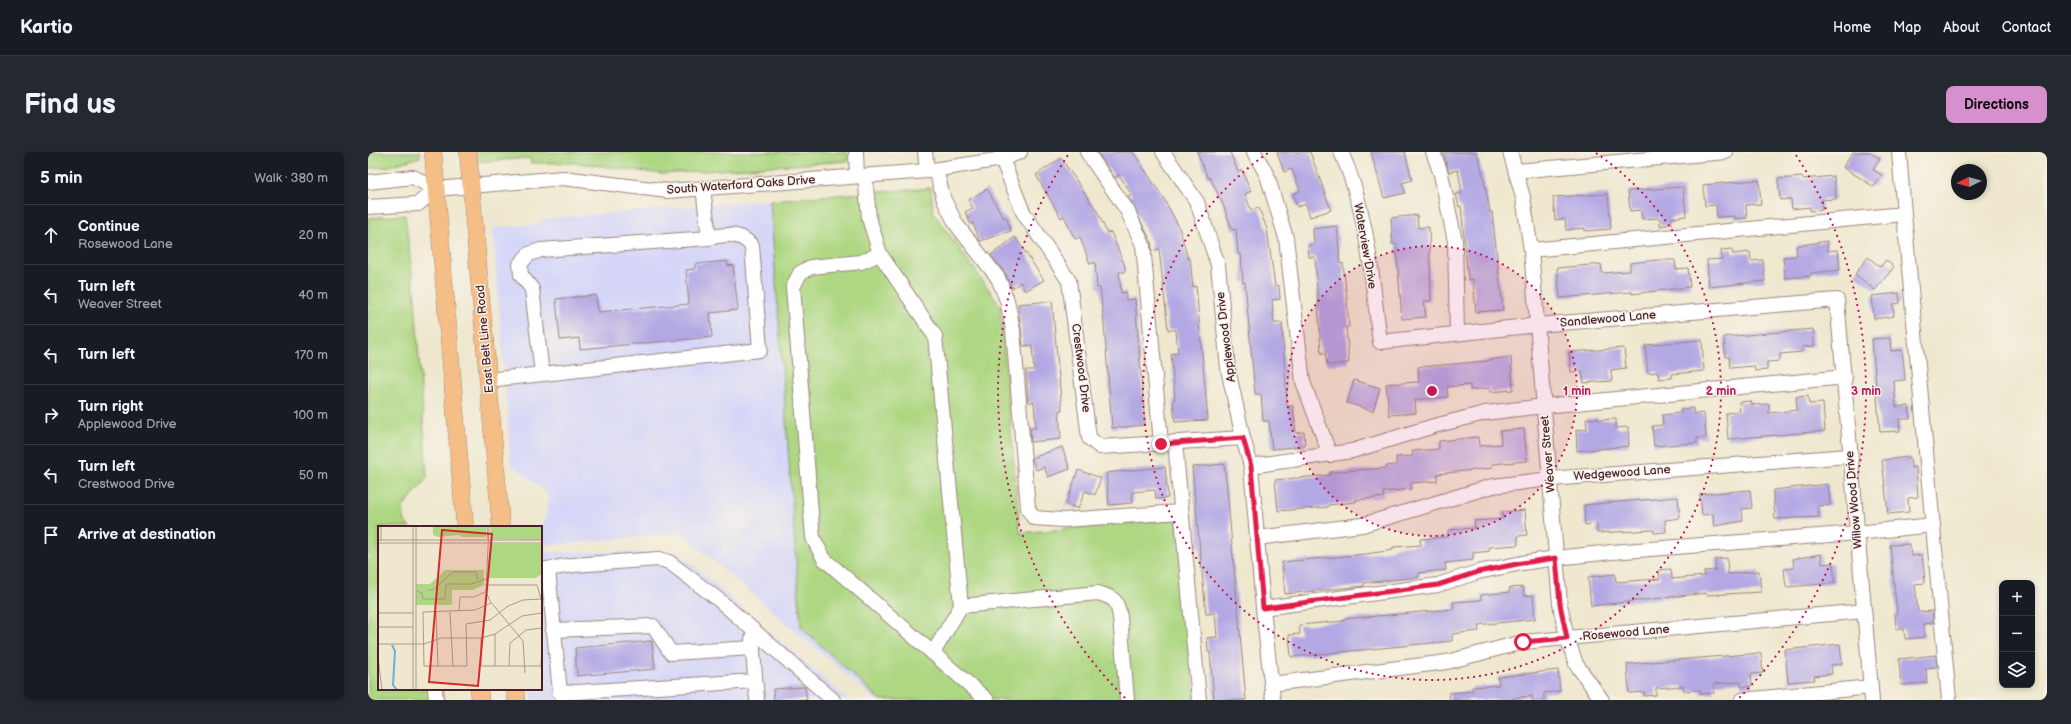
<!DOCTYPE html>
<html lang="en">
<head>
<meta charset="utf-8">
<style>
  :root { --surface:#171b24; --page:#242831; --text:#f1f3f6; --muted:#9ea1a6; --line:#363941; --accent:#d690ce }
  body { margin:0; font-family:"Balsamiq Sans",sans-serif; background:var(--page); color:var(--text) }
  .controls { position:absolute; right:12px; bottom:12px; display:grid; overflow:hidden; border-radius:8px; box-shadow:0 2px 6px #0003 }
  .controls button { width:36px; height:36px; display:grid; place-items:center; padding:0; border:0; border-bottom:1px solid var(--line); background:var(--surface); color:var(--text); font:20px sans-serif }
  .compass { position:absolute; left:1583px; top:12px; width:36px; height:36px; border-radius:50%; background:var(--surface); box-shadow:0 2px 6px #0003; rotate:265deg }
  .stop { position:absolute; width:12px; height:12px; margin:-9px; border:3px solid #e11d48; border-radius:50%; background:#fff }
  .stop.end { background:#e11d48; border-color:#fff; box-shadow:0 1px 4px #0008 }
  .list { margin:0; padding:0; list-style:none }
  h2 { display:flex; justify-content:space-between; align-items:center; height:52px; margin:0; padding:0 16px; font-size:17px }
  h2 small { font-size:13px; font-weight:400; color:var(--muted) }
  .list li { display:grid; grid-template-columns:26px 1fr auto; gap:12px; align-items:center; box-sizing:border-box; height:60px; padding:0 16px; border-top:1px solid var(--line) }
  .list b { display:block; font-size:15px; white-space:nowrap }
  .list p { margin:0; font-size:13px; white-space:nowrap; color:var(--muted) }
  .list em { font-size:13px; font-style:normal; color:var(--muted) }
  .icon { flex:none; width:22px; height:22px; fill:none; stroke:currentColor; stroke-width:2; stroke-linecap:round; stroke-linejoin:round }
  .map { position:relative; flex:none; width:1679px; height:548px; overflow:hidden; border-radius:8px }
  header { display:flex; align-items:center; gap:24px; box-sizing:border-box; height:56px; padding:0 20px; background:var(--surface); border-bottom:1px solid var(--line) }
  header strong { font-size:19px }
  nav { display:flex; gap:22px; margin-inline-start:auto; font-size:14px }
  .intro { display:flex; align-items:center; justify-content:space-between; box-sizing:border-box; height:96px; padding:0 24px }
  h1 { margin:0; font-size:28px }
  .button { padding:10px 18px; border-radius:8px; background:var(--accent); color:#111; font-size:14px; font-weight:700 }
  main { display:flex; gap:24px; padding:0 24px }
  aside { flex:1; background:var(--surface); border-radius:8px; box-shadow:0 2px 6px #0003 }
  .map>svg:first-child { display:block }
  .built { fill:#d6d7f8 }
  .green { fill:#add782; stroke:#7c7b56 }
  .building { fill:#b3a8e4 }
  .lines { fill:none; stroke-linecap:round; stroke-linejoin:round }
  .minor-casing { stroke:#9c847d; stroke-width:16 }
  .major-casing { stroke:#9c847d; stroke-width:18 }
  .minor { stroke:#fff; stroke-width:14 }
  .major { stroke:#f6be87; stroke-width:17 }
  .route { stroke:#e11d48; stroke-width:5 }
  .ring { fill:none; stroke:#c2185b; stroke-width:2; stroke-dasharray:2 4 }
  .labels { text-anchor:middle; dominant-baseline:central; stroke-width:3; stroke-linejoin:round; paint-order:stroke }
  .street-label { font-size:12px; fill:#4a1f2b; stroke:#f7f3e8 }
  .inset-river { fill:none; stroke:#65b0de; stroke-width:2 }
  .inset-road { fill:none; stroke:#ad988d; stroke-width:1 }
  .view { fill:#d62828; fill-opacity:0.15; stroke:#d62828; stroke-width:2 }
  .inset-edge { fill:none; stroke:#4a1f2b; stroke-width:2 }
  .centre { fill:#c2185b; stroke:#f7f3e8; stroke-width:2 }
  .ring-label { font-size:12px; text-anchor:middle; font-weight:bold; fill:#c2185b; stroke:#f7f3e8; stroke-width:3; stroke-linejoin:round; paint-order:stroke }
</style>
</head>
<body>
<header>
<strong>Kartio</strong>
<nav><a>Home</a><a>Map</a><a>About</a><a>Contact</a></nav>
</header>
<div class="intro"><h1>Find us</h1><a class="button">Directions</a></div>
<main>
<aside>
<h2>5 min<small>Walk · 380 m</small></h2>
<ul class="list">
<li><svg class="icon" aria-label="ahead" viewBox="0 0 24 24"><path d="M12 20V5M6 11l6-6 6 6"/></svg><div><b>Continue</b><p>Rosewood Lane</p></div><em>20 m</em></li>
<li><svg class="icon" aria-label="left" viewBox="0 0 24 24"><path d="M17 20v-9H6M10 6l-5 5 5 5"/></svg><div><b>Turn left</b><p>Weaver Street</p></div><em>40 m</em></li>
<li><svg class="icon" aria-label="left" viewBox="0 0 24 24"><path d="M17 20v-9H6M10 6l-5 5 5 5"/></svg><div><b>Turn left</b></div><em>170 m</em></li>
<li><svg class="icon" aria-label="right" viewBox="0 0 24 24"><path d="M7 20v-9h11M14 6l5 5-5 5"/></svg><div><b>Turn right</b><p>Applewood Drive</p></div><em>100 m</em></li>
<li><svg class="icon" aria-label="left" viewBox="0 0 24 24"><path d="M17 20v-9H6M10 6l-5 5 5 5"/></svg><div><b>Turn left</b><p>Crestwood Drive</p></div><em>50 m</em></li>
<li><svg class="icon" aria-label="arrive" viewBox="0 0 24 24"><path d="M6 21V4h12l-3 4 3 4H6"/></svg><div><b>Arrive at destination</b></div></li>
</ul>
</aside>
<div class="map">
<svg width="1679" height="548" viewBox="0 0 1679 548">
  <rect width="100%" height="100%" fill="#f7f3e8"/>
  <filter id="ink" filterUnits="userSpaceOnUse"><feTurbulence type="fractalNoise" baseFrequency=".025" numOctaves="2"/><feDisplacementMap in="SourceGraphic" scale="8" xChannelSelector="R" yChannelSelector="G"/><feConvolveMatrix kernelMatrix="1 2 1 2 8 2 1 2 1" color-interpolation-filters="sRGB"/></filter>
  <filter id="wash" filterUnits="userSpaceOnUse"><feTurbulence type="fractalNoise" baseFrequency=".012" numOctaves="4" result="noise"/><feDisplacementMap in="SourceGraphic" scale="16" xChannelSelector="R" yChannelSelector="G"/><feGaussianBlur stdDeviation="0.9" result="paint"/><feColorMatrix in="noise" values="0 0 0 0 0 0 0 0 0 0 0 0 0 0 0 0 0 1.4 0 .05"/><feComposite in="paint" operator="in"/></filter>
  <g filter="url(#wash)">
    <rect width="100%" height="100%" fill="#efe8cf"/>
    <g class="built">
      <path d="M402,48L433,475L512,548H508L313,381L173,394L172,375L178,367L180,342L143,312L125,76L172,72V67Z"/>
      <path d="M173,400H310L480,548H164L163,537H173Z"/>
    </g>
    <g class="green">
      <path d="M0,0H52V5L18,15L0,16Z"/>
      <path d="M107,0H479L480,9L294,22L211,11H163L162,6L107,10Z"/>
      <path d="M563,36L565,60L632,153L652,381L809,367L827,548H512L433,475L402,48Z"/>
      <path d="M37,63L47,146L59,326L35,355L37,370L42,375H11V537H74L75,548H0V66Z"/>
    </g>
    <g id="blocks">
      <g class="building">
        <path d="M729,0H765L796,47L811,75L820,107L822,106L825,135L828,134L840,268L807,270L805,248L807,247L803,202L810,201L808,178H800L791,97L784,99L783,89L760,45L764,43L751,23L747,26Z"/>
        <path d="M829,0H862L870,20L874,18L883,39L877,42L883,58L891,56L899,77L907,134L911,133L912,147L904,148L906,171H914L919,254H925L928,281L936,280L937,294L904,297L901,269H895L893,242H887L877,130L875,131L873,102H870L868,77L864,78L855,52L842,26H840Z"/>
        <path d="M909,0H942L963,58L942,65L938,52L929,55L925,42L932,39L924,17L916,20Z"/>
        <path d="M1003,0H1037L1044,28L1034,31L1037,41L1016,46Z"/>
        <path d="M1075,0H1109L1115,23L1122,60H1124L1135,158L1108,160L1105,127L1100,128L1093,54L1091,55L1088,42L1094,41L1090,18L1081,20Z"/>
        <path d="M1485,0H1501L1512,7L1505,18L1514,23L1506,35L1475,15Z"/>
        <path d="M693,6L729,59L739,81L743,80L757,114V120H751L753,141L758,140V148L767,147L777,273L744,276L736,171L732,136H729L727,110L722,112L712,85L707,87L696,64L693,66L668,23Z"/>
        <path d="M1466,24L1468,47L1453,48L1454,58L1442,59V55L1424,57L1423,47L1412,48L1410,27L1434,25L1435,27Z"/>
        <path d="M1391,28L1393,52L1378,53L1379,66L1367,67V64L1349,65L1348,53L1337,54L1335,33Z"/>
        <path d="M1315,35L1318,64L1303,66L1304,72L1292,74V66L1274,67L1273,58L1262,59L1260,39Z"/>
        <path d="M619,37L635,65H638L643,79L612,89L605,71L603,72L597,60L605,56L600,48Z"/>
        <path d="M1240,42L1243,77L1217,79V76L1198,78L1197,67L1187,68L1185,45Z"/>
        <path d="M1049,63L1050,76L1061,75L1063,149H1056L1058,165L1034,167L1028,92L1025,93L1023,66Z"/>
        <path d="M969,74L972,112L975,111L979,147L981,175H978L981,211L959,213L957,201H953L947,105H941L940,93H946L945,77Z"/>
        <path d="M647,85L676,128L657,139L653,130L644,136L637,121L623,103Z"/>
        <path d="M1459,89V99L1470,98L1472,118L1443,121V124L1417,126L1415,105L1429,104L1428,94Z"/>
        <path d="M1364,97L1365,102L1382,100L1383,109L1395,108L1397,129L1341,135L1339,108L1354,107L1353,98Z"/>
        <path d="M1500,105L1512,115L1518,108L1526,115L1507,138L1487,122Z"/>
        <path d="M1289,108H1307L1308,117L1320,116L1322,135L1264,142V140L1192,146L1189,116L1233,112L1234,121L1262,119V111Z"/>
        <path d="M359,109L360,114L365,113L370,158L342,161L344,185L212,197L211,186L192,188L188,147L228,143L230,160L321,152L318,118L327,117V112Z"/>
        <path d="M1531,141L1532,151L1525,152L1526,164L1506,167L1504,144Z"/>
        <path d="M684,149L694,258H691L693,287L663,290L662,276H668L666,250H660L658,218H666L664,193L655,194L650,152Z"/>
        <path d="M1445,177L1446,194L1434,195V200L1412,202V209L1399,210V218L1387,219L1386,214L1362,216L1361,205H1357L1356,185Z"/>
        <path d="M1522,186L1523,199L1534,198L1536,215L1537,228L1526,229L1528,255L1541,254L1542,267H1531L1532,279L1512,280L1504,187Z"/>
        <path d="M1334,188L1336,219L1304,222V226L1291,227L1290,220L1280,221L1277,193Z"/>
        <path d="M1256,196L1258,216L1243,218L1244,229L1216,231L1214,219L1203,220L1201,200Z"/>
        <path d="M1143,205L1145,238L1122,240V236L1102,238V233L1079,235L1080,245L1047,248L1048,261L1021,263L1018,232L1051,230L1050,215L1120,209V208Z"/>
        <path d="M986,228L1012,236L1005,259L979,251Z"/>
        <path d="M1440,244L1441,252L1455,251L1457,279L1360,287L1358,261L1372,259L1371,250L1383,249L1384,253L1401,252V261L1429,258L1428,245Z"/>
        <path d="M1325,256L1326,262L1336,261L1338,286H1329V291L1286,294L1284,274L1295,273L1294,263L1313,261V257Z"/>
        <path d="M1230,266V268L1248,267V276L1260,275L1261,294L1209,299L1208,278L1219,277L1218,267Z"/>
        <path d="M1156,277L1159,309L1124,312V316L1069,322V329L1043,331V337L1015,340L1016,345L988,348V350L960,353V355L910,359L907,328L962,323V320L1018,316V314L1028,313V305L1045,304L1044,299L1071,297V289L1110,285L1111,294L1133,292L1132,279Z"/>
        <path d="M694,295L702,317L680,325L676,315L668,318L664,306Z"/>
        <path d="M1542,305L1543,316L1548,315L1550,345L1540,346L1541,360L1520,362L1514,308Z"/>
        <path d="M856,312L859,337L878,548H846L842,500H840L839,486L849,485L847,461L838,462L824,315Z"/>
        <path d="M797,315L800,346L788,347L787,338L764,340L765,351L741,353L738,321Z"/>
        <path d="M710,318L733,326L727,343L717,339L710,357L698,352Z"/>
        <path d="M1460,332L1462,353L1450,354L1451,365L1407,367L1405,338Z"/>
        <path d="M1382,338L1384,356L1374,357L1375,369L1346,374L1345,362L1334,363L1332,342Z"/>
        <path d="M1310,345L1312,366L1297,368L1298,380L1286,381V378L1229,381V372L1217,373L1216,353Z"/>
        <path d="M1157,358L1159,383L1150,384V393L1121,395L1122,399L1105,401V408L1077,411L1078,418L1051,421V425L996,431V434L917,442L914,410L998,402L1025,398V395L1053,393L1052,387L1080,385V378L1107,376L1106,369L1135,367L1134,360Z"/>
        <path d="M1542,392L1543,404L1554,403L1556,419L1557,431L1547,432L1550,460L1564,459L1565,471L1555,472L1557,485L1537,487L1536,477H1528L1527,462H1529L1522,393Z"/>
        <path d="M1453,402L1454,412L1465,411L1467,431L1418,435L1416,417L1426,416L1425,407Z"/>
        <path d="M1359,406L1360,422L1391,419L1393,440L1339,443L1338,441L1223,454L1220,425L1247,422L1248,430L1292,427L1291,418L1303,417L1304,427L1337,424L1336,419L1348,418L1347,407Z"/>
        <path d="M1155,435L1156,444L1165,443L1167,467L1110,473L1111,479L1084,482V489L923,505L921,483L932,482L931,473L976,469V467L1086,457L1085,450L1113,448V443L1142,440L1141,436Z"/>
        <path d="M284,489L287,517L209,524L207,496Z"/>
        <path d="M1472,492L1474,512L1463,513L1464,522L1446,524V528L1420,530L1417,498Z"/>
        <path d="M1393,501L1395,521L1383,522L1384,534L1373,535V530L1346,532V541L1333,542L1332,538L1316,539L1315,534L1288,536V543L1276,544V540L1261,541L1259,512Z"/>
        <path d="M1568,503L1569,515L1558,516L1559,531L1533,533L1531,507Z"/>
        <path d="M1190,518L1192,539L1176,541V548H1164V544L1145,546V548H1082L1081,541L1104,539V535L1131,533L1130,525Z"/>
        <path d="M437,535L439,548H406L405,537Z"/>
      </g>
    </g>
  </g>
  <g filter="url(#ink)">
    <use href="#blocks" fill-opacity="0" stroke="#9c847d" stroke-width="1"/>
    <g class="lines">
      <defs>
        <g id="minor">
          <path d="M488,0L489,24"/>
          <path d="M557,0L559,19"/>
          <path d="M634,0V7L655,60L701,129L721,286L732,295L875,286"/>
          <path d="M719,0L759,58L775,93L793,291"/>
          <path d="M795,0L829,50L850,113L860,217L875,286L883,314L895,456L905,548"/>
          <path d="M886,0L899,23L918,86L935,230L962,303"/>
          <path d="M973,0C1000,59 1004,127 1012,190L1169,173L1469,148L1504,548"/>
          <path d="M1065,0L1073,22L1087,89L1089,181"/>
          <path d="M1142,0L1155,45L1163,98L1192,452L1199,486L1208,512L1234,548"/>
          <path d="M1531,0L1536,62"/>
          <path d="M568,18L576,48L588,72L630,126L639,148L645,178L660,357L666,366L695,368L813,360"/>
          <path d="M1148,19L1358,0"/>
          <path d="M497,24L501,66L512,102L567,184L593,454L730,441C747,446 749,448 752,465L759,548"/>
          <path d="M0,30L45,25L68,37"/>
          <path d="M68,37L195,26L300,39L559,19L634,7L652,0"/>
          <path d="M0,55L50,52L68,37"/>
          <path d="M1163,98L1536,62L1581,548"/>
          <path d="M512,102L493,110L443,115L432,121L425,135L445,386L456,407L619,548"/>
          <path d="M174,222L164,137L153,123L152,112L161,102L173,98L341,86"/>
          <path d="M120,228L392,198L384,94C373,80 356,82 341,86L335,36"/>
          <path d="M807,290L831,548"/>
          <path d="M883,314L984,299L1066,274L1117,261L1176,254L1477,225"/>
          <path d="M889,386L994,373L1125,334L1182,327L1481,304"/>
          <path d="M180,417L192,541L387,529"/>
          <path d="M173,418L205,413L291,407L301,410L351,448L465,548"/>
          <path d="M895,456L1070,433L1110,420L1154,411L1188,406L1244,400L1489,381L1565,373"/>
          <path d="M185,478L285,474L303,501L385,496"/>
          <path d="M384,487L389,548"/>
          <path d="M565,501L593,454"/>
          <path d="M903,532L1079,510L1155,490L1496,459"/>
          <path d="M67,537L68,548"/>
          <path d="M1374,548L1503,535"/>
        </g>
        <g id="major">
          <path d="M65,0L97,375"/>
          <path d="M100,0L133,375"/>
          <path d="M111,537L112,548"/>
          <path d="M147,537L148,548"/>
        </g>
      </defs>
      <use href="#minor" class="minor-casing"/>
      <use href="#major" class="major-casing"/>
      <use href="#minor" class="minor"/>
      <use href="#major" class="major"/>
    </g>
  </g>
  <g class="lines" filter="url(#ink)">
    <path class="route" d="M793,292L875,286L883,314L895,456L1070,433L1110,420L1154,411L1188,406L1192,452L1199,486L1155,490"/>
  </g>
  <circle cx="1064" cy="239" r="145" fill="#c2185b" fill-opacity=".12"/>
  <g class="ring">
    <circle cx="1064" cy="239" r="145"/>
    <path d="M1228 1A289 289 0 1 1 900 1"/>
    <path d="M757 546A434 434 0 0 1 700 3M1428 3A434 434 0 0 1 1371 546"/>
  </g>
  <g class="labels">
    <g class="street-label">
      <text transform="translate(373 33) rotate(-4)">South Waterford Oaks Drive</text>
      <text transform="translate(997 94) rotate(80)">Waterview Drive</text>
      <text transform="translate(1240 167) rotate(-5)">Sandlewood Lane</text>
      <text transform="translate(858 185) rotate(-97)">Applewood Drive</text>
      <text transform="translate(117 187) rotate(-95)">East Belt Line Road</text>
      <text transform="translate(713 216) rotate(83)">Crestwood Drive</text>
      <text transform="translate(1180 302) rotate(-95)">Weaver Street</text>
      <text transform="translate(1254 321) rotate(-4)">Wedgewood Lane</text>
      <text transform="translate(1486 348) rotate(-95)">Willow Wood Drive</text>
      <text transform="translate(1258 481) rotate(-5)">Rosewood Lane</text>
    </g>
  </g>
  <g transform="translate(10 374)">
    <rect width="164" height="164" fill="#efe8cf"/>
    <path d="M55,0H108V11H84L81,9L60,11L55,9ZM112,0H164V14L113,13ZM112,18H164V48L157,52H109ZM67,44H106V59L95,64H74V79H38V58H52Z" fill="#add782"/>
    <path class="inset-river" d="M14,119L17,125L15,159L19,164"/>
    <path class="inset-road" d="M3,0V15M109,0L110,14M111,0L108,66L112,75L145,115L147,147M0,14H164M0,17H164M107,59H159L163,73M50,64H55L75,46H98L100,54M39,65L44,67L45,73H67L68,58H93L108,53M113,77L97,84L45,86L46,140H89L88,98L112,94L130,80L145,74L164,73M81,85L82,71H96L107,66M58,86L60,140M72,86L75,140M0,87H36M0,101H35M117,108V140M103,112V140H164M0,118H46L63,112H103L117,108L144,90L164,87M0,131L4,164M131,140L132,117L148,104L164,102M163,140L164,118M35,164V0M38,164V0"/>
    <path class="view" d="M64,4L114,8L100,160L51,156Z"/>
    <rect width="164" height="164" class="inset-edge"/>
  </g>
  <circle cx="1064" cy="239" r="6" class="centre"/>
  <g class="ring-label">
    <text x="1209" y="243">1 min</text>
    <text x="1353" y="243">2 min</text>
    <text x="1498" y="243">3 min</text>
  </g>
</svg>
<div class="controls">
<button>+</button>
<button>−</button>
<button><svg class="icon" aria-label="layers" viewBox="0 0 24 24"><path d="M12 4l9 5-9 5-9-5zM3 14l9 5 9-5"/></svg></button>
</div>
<svg class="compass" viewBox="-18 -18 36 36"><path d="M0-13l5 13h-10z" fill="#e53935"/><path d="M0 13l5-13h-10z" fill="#9ea1a6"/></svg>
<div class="stop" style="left:1155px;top:490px"></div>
<div class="stop end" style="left:793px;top:292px"></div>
</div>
</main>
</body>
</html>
